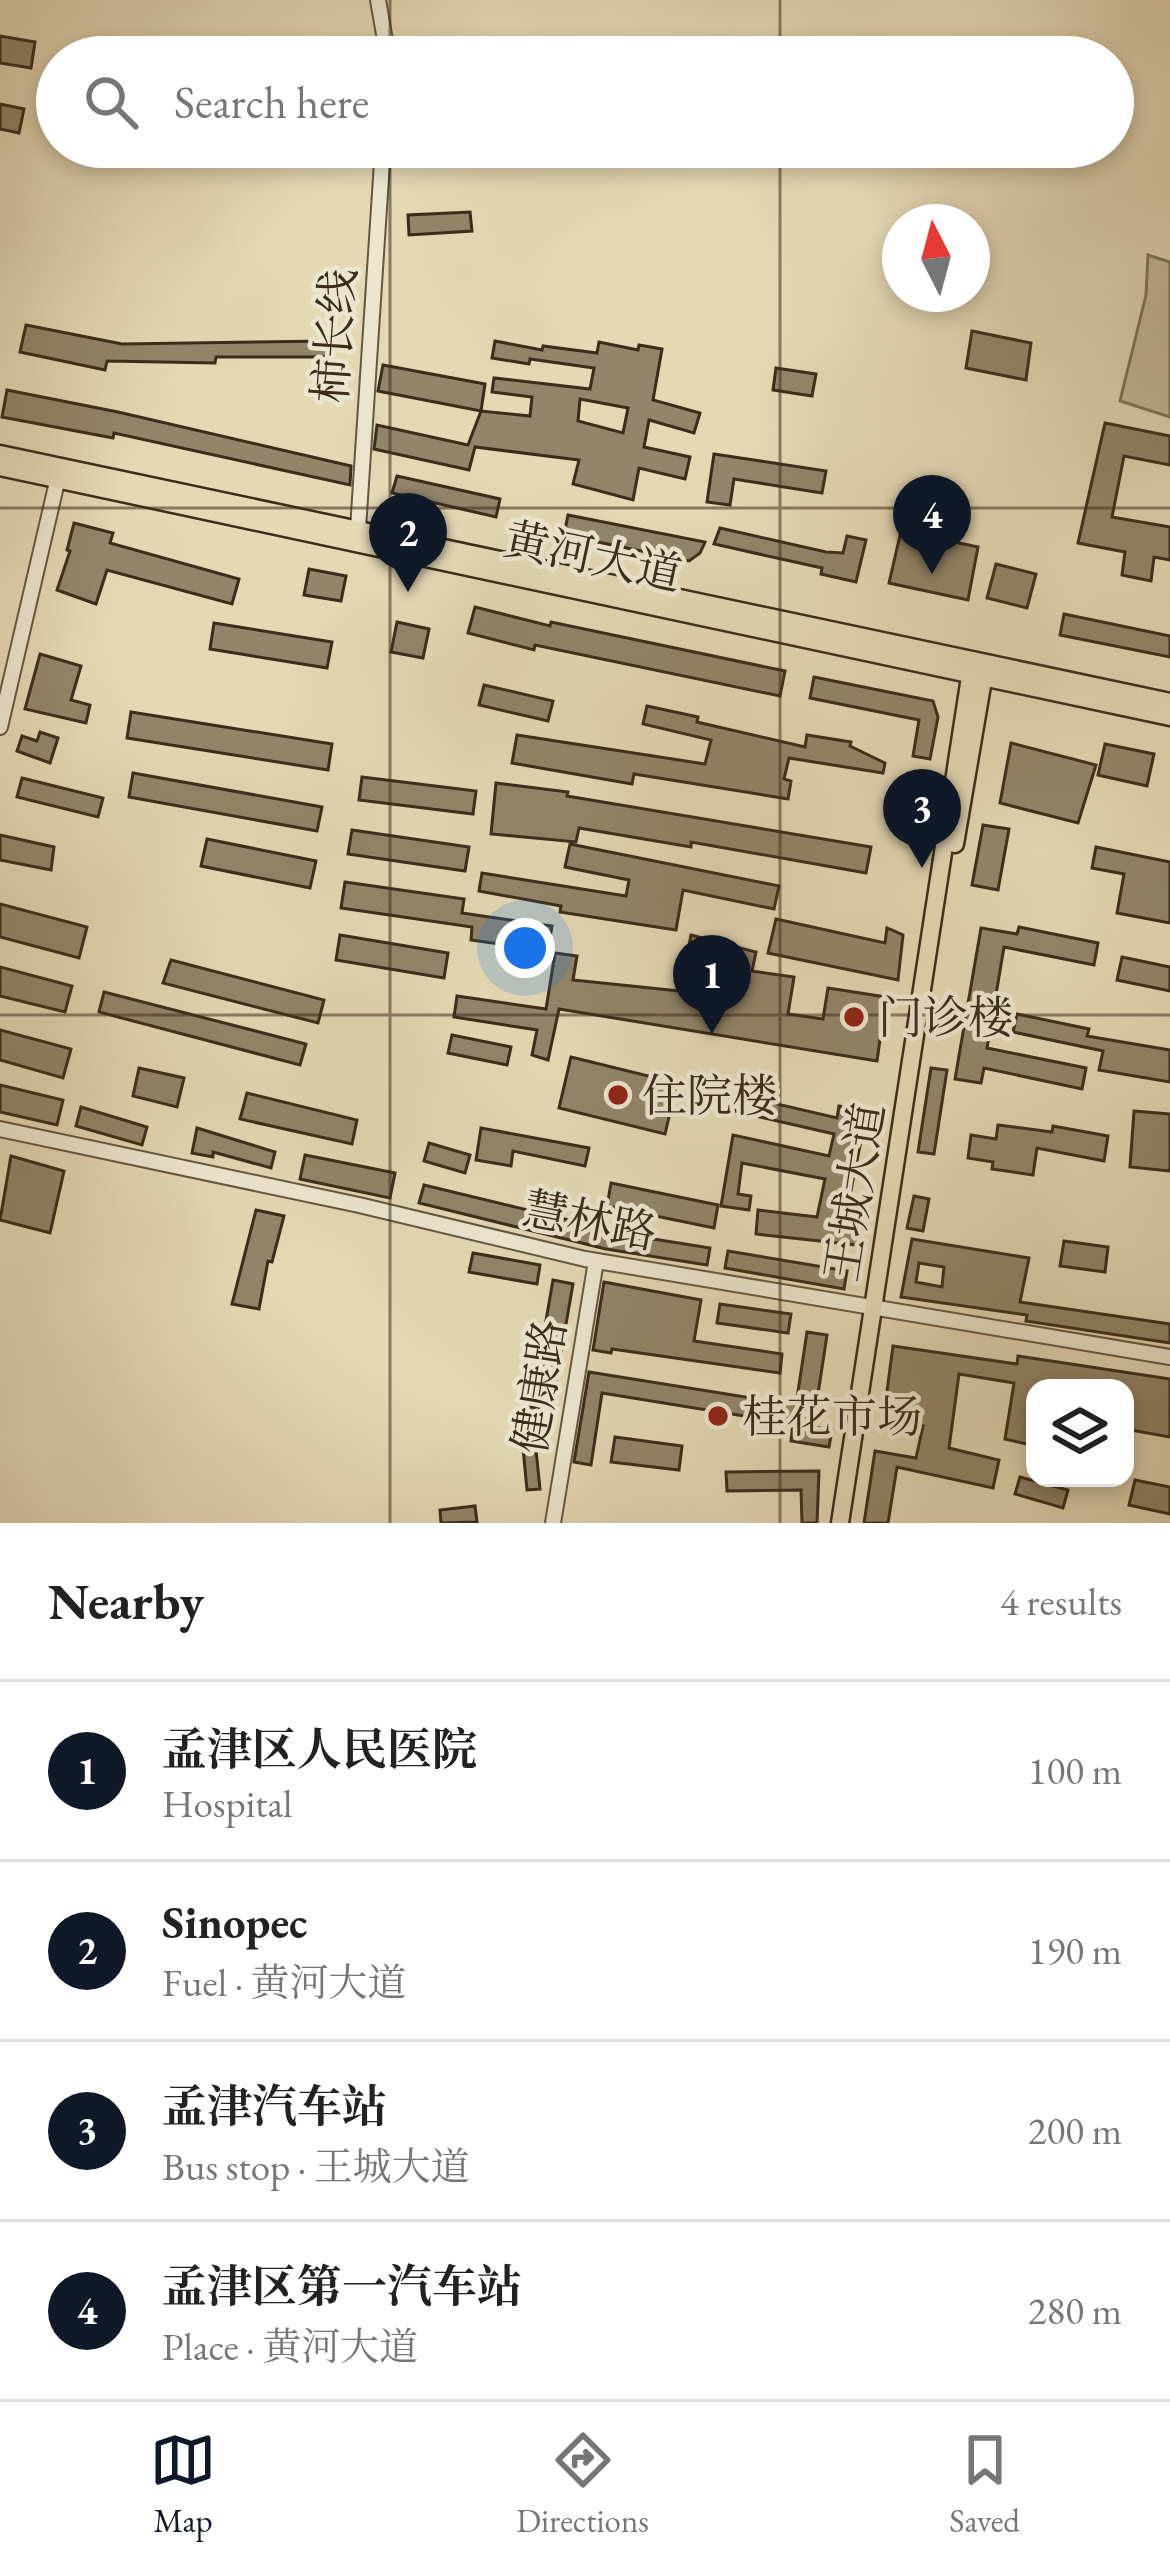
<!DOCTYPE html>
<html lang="en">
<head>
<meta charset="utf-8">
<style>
  :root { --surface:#fff; --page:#f6f6f6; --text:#222; --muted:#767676; --line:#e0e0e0; --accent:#111827 }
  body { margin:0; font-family:"EB Garamond","Noto Serif SC",serif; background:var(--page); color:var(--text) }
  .controls { position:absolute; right:36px; bottom:36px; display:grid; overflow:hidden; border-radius:24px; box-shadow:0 6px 18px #0003 }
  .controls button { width:108px; height:108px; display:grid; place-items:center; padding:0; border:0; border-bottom:3px solid var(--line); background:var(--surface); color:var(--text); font:60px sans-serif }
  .compass { position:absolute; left:882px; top:204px; width:108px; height:108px; border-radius:50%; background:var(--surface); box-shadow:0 6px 18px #0003; rotate:354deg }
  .you { position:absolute; left:525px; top:948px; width:42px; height:42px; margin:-30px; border:9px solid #fff; border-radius:50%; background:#1a73e8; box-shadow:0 0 0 18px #1a73e833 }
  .badge { display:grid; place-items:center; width:78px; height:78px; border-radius:50%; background:var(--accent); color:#fff; font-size:39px; font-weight:700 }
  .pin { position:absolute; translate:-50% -99px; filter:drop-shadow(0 3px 6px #0008) }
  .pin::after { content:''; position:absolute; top:63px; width:42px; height:36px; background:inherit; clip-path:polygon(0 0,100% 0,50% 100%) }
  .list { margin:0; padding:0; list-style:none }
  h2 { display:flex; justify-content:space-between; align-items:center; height:156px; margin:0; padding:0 48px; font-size:51px }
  h2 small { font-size:39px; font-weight:400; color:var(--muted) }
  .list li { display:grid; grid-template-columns:78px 1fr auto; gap:36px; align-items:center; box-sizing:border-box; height:180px; padding:0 48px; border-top:3px solid var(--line) }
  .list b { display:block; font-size:45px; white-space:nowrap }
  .list p { margin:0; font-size:39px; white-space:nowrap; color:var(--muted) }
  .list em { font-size:39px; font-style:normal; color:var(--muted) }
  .icon { flex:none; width:66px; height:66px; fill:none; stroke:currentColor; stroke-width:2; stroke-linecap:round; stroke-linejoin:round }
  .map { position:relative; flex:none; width:1170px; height:1523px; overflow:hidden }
  .search { position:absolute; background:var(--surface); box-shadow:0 6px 18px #0003; left:36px; right:36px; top:36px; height:132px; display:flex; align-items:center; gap:30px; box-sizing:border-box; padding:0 42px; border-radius:66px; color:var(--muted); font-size:45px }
  .sheet { height:876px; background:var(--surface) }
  nav { display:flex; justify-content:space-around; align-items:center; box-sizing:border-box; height:168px; border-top:3px solid var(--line); background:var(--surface); font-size:33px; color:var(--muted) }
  nav a { display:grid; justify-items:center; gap:6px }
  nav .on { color:var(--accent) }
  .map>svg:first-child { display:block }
  .green { fill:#c7bb9a; stroke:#80745a; stroke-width:3 }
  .building { fill:#92856a; stroke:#3a2c19; stroke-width:3; fill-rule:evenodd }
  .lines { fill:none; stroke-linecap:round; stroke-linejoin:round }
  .minor-casing { stroke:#645740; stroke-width:18 }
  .major-casing { stroke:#3a2c19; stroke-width:21 }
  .minor { stroke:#ede6cf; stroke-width:14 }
  .major { stroke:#e4d8b5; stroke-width:16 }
  .grid { fill:none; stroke:#3a2c19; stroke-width:3; stroke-opacity:0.55 }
  .poi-dot { fill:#8f2418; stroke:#ede6cf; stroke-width:4.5 }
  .labels { text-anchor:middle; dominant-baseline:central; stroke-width:9; stroke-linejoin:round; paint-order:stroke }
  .street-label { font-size:45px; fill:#3a2c19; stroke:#ede6cf }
  .poi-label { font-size:45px; fill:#3a2c19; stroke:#ede6cf; text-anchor:start }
</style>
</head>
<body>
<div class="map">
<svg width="1170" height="1523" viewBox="0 0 1170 1523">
  <rect width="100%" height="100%" fill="#e4d8b5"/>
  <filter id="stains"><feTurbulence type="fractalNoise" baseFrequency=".00167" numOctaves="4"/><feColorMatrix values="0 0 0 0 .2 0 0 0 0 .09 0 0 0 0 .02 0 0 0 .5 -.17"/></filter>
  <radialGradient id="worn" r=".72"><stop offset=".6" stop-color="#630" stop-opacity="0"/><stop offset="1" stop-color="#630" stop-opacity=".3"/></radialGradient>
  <path class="green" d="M1148,255L1170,262V417L1120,401L1146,295Z"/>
  <g class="building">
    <path d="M0,36L35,42L31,68L0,63Z"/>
    <path d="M0,104L24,109L19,133L0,129Z"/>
    <path d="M470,212L472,231L409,235L408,215Z"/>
    <path d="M26,325L122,344L328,341V357H216L215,363L107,361L105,370L20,352Z"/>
    <path d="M972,331L1031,343L1026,380L966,368Z"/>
    <path d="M495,341L542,350L543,346L597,353L599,342L638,350L639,345L662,349L653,400L700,413L694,433L649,420L644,447L690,457L685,479L639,468L633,500L573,484L579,460L475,447L469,470L374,449L377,425L468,445L481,411L530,416L532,397L492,392L494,378L590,389L594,368L530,359L529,364L492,358ZM580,399L628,408L623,433L578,421Z"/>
    <path d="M383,365L485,384L481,411L378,391Z"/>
    <path d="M776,368L816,374L812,396L773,390Z"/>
    <path d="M7,390L118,412L351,466L350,485L114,433L113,438L2,417Z"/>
    <path d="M1105,423L1170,436V465L1124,456L1112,517L1170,527V560L1154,557L1151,581L1122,575L1125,552L1078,543Z"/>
    <path d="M714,454L826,471L822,493L734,479L730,505L707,502Z"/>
    <path d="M397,476L500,499L496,517L392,493Z"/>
    <path d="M568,515L705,542L700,553L689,561L564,535Z"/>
    <path d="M74,523L113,533L110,543L239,579L232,604L107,570L96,604L57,590L70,551L67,550Z"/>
    <path d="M720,528L826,552L843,553L847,536L866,540L856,582L821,574L822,568L714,544Z"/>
    <path d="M901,531L978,547L968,600L889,583Z"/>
    <path d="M996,564L1036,574L1027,608L987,598Z"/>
    <path d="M309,569L346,576L341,601L304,595Z"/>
    <path d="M475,607L550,626L551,622L785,671L780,696L535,645L534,650L468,633Z"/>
    <path d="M1064,614L1170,636V657L1060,635Z"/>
    <path d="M397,622L429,629L423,658L391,652Z"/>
    <path d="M214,623L332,642L327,668L210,649Z"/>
    <path d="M40,654L81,666L71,700L90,705L86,723L25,709Z"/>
    <path d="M814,677L933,701L938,717L930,759L913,756L919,720L810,698Z"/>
    <path d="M484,685L553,701L548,721L479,705Z"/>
    <path d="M647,706L698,717L697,722L805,747L807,735L851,742L850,746L885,763L883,773L789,758L784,779L791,781L788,799L634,774L632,784L512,763L517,735L705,764L711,740L643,724Z"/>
    <path d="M131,712L332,744L328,770L127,738Z"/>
    <path d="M40,732L58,738L50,763L17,751L22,736L37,741Z"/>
    <path d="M1011,743L1096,765L1078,823L1000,803Z"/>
    <path d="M1105,744L1154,754L1147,786L1098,775Z"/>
    <path d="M133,773L322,807L317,831L129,797Z"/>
    <path d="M910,775L924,781L914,827L899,823Z"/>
    <path d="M362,777L476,791L473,814L359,800Z"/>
    <path d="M22,778L103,798L98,817L17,797Z"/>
    <path d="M496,783L568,792L567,796L871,847L866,873L691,842V847L579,828L576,842L491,834Z"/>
    <path d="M983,825L1009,829L998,890L972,885Z"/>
    <path d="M352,830L469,847L465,871L348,854Z"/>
    <path d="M0,835L54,847L51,870L0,860Z"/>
    <path d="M207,839L316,861L310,888L201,866Z"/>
    <path d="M570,844L779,886L774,909L683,890L676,930L560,912L561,906L479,891L482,873L626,896L629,880L565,867Z"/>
    <path d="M1096,847L1170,862V923L1117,913L1124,874L1092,868Z"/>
    <path d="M345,882L464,899L462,913L552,926L548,951L471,940L472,927L341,908Z"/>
    <path d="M0,904L87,927L79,958L0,937Z"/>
    <path d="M776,919L885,943L887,928L903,935L898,980L768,953Z"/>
    <path d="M1019,927L1098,943L1094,965L1004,947L987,1048L1086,1068L1082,1089L984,1068L981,1083L955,1079L981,928L1017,934Z"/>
    <path d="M340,935L448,953L444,978L336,960Z"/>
    <path d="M691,935L756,952L752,971L794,977L788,1014L823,1019L828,988L886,997L877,1061L559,1009L548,1060L532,1055L537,1030L454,1017L457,996L546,1009L555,953L577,956L573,980L680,991Z"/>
    <path d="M1122,957L1170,967V991L1117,980Z"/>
    <path d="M171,960L324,1000L318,1023L163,983Z"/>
    <path d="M0,967L72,986L65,1012L0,996Z"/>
    <path d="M104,992L306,1044L300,1065L99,1012Z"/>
    <path d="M1017,1014L1089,1029L1087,1036L1170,1050V1082L1099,1070L1103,1051L1013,1032Z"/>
    <path d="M0,1030L71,1049L63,1078L0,1060Z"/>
    <path d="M452,1035L511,1047L507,1065L448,1053Z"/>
    <path d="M571,1057L677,1083L665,1134L559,1108Z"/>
    <path d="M139,1068L184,1078L177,1107L133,1096Z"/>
    <path d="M931,1068L947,1070L934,1154L918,1152Z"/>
    <path d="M0,1085L63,1100L57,1125L0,1112Z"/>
    <path d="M247,1093L357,1120L352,1144L240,1119Z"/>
    <path d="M738,1095L837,1118L839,1106L867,1111L845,1220L860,1222L857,1245L756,1234L758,1210L817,1217L825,1179L742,1163L738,1194L751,1196L749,1210L721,1206L733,1135L829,1156L834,1134L734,1111Z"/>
    <path d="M81,1107L147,1127L142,1145L76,1126Z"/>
    <path d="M1134,1111L1170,1114V1171L1130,1167Z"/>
    <path d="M998,1125L1052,1132L1053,1126L1108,1136L1104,1161L1037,1148L1033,1175L992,1169L993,1162L968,1158L971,1135L996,1139Z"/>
    <path d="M197,1128L275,1152L271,1168L213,1152V1157L192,1153Z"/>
    <path d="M481,1128L589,1148L585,1166L513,1151L511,1166L476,1160Z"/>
    <path d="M429,1143L470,1155L465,1173L424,1161Z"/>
    <path d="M305,1155L395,1173L390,1198L300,1179Z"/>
    <path d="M11,1156L64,1171L50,1233L0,1220Z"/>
    <path d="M611,1183L718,1205L714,1228L607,1206Z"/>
    <path d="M424,1185L598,1227L597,1230L710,1248L707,1265L606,1249L419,1203Z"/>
    <path d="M914,1196L929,1199L923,1231L907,1228Z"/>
    <path d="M256,1210L284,1216L272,1262L268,1261L259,1309L232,1304Z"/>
    <path d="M912,1239L1029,1258L1020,1302L1170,1324V1343L1026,1321L1027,1315L901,1297ZM919,1263L944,1267L942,1287L916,1282Z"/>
    <path d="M1064,1241L1108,1247L1105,1272L1060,1266Z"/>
    <path d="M728,1251L847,1271L844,1289L725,1268Z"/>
    <path d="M473,1253L540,1265L537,1284L469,1272Z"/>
    <path d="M553,1280L573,1284L555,1387L535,1384Z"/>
    <path d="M604,1282L701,1300L694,1341L782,1354L780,1373L612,1349L611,1353L593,1350Z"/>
    <path d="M720,1304L791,1314L788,1333L717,1323Z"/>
    <path d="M807,1332L827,1335L813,1427L832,1430L829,1447L791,1441L793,1424L602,1393L591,1465L574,1462L589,1372L796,1405Z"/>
    <path d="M893,1346L1017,1364L1018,1356L1170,1379V1437L1125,1429V1388L1085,1384V1388H1035V1446L1005,1439L1014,1383L959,1374L949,1448L999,1460L993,1488L897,1467L888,1523H864L875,1451L916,1458L923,1426L883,1421Z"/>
    <path d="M524,1406L546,1409L540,1451L536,1450L540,1489L527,1490L523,1448L517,1447Z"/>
    <path d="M615,1437L682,1446L679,1470L611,1462Z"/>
    <path d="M819,1471L817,1523H802L801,1490L727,1491L726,1472Z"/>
    <path d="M1020,1477L1068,1490L1063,1508L1015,1494Z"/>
    <path d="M1135,1480L1170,1487V1514L1129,1505Z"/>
    <path d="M475,1506L477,1522L441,1523L440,1510Z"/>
  </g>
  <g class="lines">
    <defs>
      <g id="minor">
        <path d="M378,0L388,57"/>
        <path d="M358,529L383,147"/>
        <path d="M0,727L60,469"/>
        <path d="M0,1129L359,1205L585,1259L1170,1357"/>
        <path d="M553,1523L596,1261"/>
      </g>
      <g id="major">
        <path d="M0,454L1170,702"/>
        <path d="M0,467L1170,717"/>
        <path d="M955,844L985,668"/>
        <path d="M840,1523L972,664"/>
      </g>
    </defs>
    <use href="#minor" class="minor-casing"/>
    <use href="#major" class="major-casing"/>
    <use href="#minor" class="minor"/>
    <use href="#major" class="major"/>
  </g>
  <path class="grid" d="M390,0V57M780,0V57M390,147V1523M780,147V1523M0,508H1170M0,1015H1170"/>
  <g class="poi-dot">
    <circle cx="854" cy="1017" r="12"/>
    <circle cx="618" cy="1095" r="12"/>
    <circle cx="718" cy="1416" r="12"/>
  </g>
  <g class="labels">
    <g class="street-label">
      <text transform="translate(334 336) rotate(-86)">柿长线</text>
      <text transform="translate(593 556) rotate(12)">黄河大道</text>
      <text transform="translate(854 1192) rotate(-81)">王城大道</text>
      <text transform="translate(590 1220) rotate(11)">慧林路</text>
      <text transform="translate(539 1386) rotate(-81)">健康路</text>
    </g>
    <g class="poi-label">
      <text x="878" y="1017">门诊楼</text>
      <text x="642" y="1095">住院楼</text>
      <text x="742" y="1416">桂花市场</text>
    </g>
  </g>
  <rect width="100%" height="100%" filter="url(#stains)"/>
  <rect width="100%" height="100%" fill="url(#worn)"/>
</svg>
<div class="controls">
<button><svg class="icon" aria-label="layers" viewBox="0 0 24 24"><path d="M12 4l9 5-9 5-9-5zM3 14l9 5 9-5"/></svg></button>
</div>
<svg class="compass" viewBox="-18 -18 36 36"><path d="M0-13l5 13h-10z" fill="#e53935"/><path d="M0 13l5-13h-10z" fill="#767676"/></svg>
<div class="you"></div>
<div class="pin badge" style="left:712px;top:1034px">1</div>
<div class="pin badge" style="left:408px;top:592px">2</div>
<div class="pin badge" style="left:922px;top:868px">3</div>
<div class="pin badge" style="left:932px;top:574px">4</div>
<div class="search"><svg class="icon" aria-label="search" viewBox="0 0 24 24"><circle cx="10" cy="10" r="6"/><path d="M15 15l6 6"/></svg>Search here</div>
</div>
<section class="sheet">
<h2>Nearby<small>4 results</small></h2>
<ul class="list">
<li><span class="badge">1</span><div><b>孟津区人民医院</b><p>Hospital</p></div><em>100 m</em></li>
<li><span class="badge">2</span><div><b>Sinopec</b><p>Fuel · 黄河大道</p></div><em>190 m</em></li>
<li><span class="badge">3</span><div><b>孟津汽车站</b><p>Bus stop · 王城大道</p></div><em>200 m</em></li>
<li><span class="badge">4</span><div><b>孟津区第一汽车站</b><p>Place · 黄河大道</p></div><em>280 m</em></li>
</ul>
</section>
<nav>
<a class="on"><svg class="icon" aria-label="map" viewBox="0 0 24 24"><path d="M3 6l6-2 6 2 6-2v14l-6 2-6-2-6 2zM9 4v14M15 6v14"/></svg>Map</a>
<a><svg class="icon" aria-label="directions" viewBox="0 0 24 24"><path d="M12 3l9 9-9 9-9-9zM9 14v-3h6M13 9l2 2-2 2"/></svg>Directions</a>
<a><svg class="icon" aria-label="saved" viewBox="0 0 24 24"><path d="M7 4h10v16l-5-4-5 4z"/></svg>Saved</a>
</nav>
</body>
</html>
